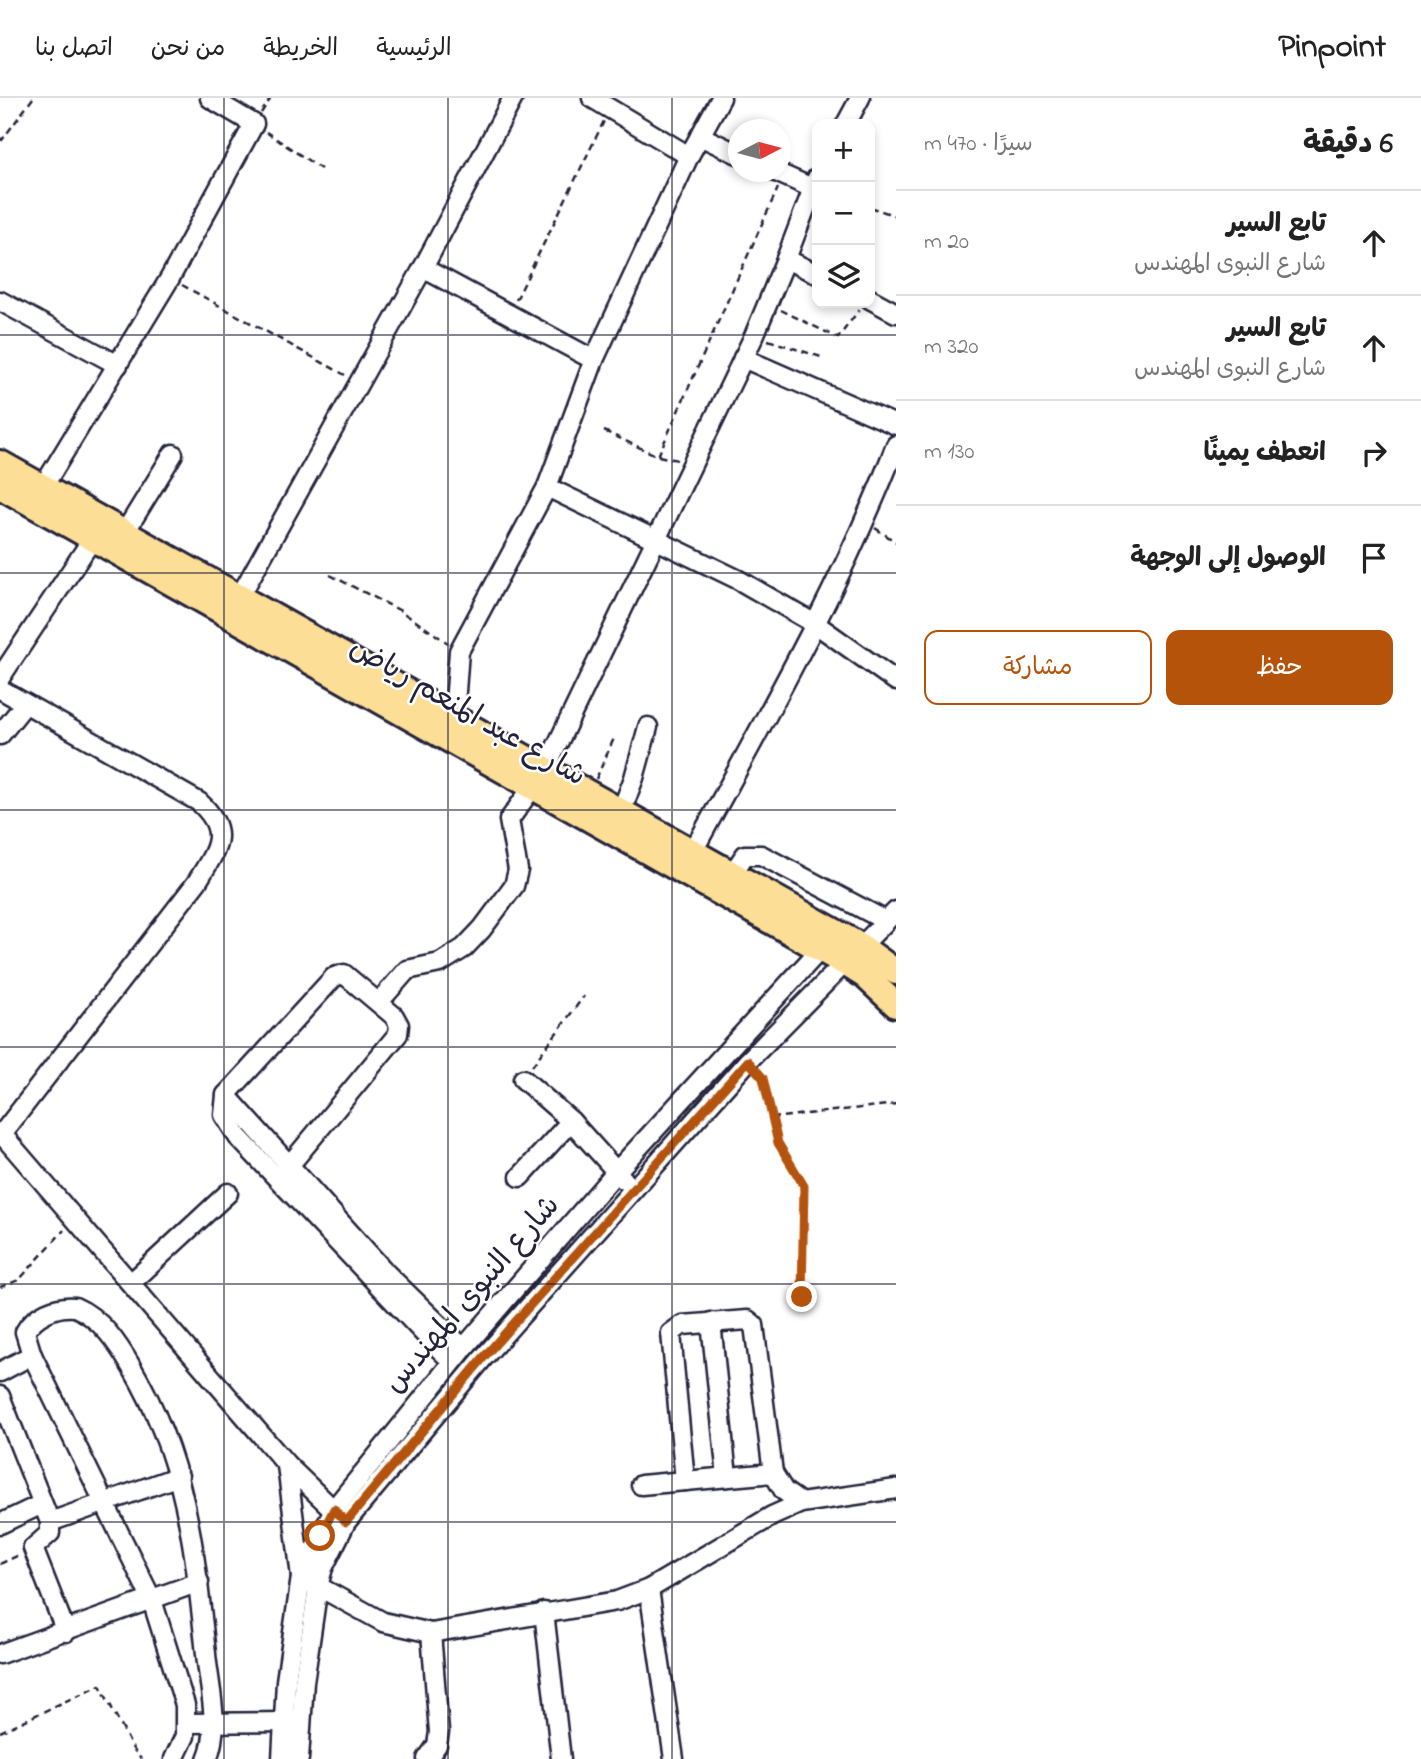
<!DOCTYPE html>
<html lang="ar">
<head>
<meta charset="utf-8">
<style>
  :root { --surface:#fff; --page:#f2f2f2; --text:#222; --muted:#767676; --line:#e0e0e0; --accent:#b45309 }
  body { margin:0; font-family:"Indie Flower","Playpen Sans Arabic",sans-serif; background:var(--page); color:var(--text); direction:rtl }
  .controls { position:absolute; right:21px; top:21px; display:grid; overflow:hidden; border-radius:14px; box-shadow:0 4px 10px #0003 }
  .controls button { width:63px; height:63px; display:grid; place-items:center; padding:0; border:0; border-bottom:2px solid var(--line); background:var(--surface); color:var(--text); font:35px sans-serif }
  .compass { position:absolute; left:728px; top:21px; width:63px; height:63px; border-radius:50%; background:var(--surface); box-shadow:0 4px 10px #0003; rotate:84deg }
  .stop { position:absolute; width:21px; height:21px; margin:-16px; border:5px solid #b45309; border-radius:50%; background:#fff }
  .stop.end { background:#b45309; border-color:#fff; box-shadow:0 2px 7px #0008 }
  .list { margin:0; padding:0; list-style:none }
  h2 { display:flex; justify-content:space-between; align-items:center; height:91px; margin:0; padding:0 28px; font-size:30px }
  h2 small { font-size:23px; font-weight:400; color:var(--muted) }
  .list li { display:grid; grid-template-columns:46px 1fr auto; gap:21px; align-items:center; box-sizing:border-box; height:105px; padding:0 28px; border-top:2px solid var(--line) }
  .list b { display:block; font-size:26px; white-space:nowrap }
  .list p { margin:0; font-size:23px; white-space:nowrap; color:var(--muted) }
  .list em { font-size:23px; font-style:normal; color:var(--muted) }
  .actions { display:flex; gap:14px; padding:21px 28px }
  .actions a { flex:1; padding:16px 0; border:2px solid var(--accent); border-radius:14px; text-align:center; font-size:24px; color:var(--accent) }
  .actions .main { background:var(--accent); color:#fff }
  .icon { flex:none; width:38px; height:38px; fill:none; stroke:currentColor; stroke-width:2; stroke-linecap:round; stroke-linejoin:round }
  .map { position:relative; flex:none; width:896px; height:1661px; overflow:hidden; direction:ltr }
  header { display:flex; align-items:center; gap:42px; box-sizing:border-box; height:98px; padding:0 35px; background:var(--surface); border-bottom:2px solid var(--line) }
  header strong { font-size:33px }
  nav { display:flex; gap:38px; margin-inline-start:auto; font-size:24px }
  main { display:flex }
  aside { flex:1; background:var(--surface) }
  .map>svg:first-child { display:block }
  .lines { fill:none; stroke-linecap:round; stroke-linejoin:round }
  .minor-casing { stroke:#22223b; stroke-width:23 }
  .highway-casing { stroke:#22223b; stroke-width:30 }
  .path { stroke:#22223b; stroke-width:2.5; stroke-dasharray:7 5; stroke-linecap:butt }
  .minor { stroke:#fff; stroke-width:18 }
  .highway { stroke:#fdde96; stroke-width:24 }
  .route { stroke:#b45309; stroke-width:9 }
  .grid { fill:none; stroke:#22223b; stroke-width:2; stroke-opacity:0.55 }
  .labels { text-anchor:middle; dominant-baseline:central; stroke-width:5; stroke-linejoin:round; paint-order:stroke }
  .street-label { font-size:30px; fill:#22223b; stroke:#fff }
</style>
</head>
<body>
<header>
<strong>Pinpoint</strong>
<nav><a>الرئيسية</a><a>الخريطة</a><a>من نحن</a><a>اتصل بنا</a></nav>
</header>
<main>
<aside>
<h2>6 دقيقة<small>سيرًا · 470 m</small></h2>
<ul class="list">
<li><svg class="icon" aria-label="ahead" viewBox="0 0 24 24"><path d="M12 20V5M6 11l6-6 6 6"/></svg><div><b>تابع السير</b><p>شارع النبوى المهندس</p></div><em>20 m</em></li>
<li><svg class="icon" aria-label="ahead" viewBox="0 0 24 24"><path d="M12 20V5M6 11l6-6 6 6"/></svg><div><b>تابع السير</b><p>شارع النبوى المهندس</p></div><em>320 m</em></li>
<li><svg class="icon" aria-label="right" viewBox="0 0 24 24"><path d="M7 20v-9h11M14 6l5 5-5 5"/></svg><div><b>انعطف يمينًا</b></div><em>130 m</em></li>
<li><svg class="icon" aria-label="arrive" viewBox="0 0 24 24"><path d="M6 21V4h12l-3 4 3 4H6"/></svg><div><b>الوصول إلى الوجهة</b></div></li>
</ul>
<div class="actions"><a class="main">حفظ</a><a>مشاركة</a></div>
</aside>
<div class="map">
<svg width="896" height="1661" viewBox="0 0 896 1661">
  <rect width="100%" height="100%" fill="#fff"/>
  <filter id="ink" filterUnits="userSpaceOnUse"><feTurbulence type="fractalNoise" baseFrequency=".0143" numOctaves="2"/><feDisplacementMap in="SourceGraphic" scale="14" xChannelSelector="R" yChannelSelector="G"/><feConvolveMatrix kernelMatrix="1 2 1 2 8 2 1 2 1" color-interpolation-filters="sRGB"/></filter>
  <g filter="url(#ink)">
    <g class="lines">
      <defs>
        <g id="minor">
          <path d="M592,0L689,58"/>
          <path d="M846,26L860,0"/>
          <path d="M700,38L738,56"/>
          <path d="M776,74L812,90"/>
          <path d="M786,161L817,80"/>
          <path d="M423,170L594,262"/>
          <path d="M870,201L896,215"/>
          <path d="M0,203L118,267"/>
          <path d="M743,260L896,327"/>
          <path d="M43,389L170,180L254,26L210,0"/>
          <path d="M547,389L737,481L817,527L896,583"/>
          <path d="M125,434L173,356"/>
          <path d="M239,500L423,170L513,0"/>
          <path d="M0,580L93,440"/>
          <path d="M0,591L199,704C232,734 216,752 197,784L2,1036"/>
          <path d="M454,620L459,553L547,389L594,262L689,58L721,0"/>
          <path d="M0,637L25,606"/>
          <path d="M621,714L634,680L648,629"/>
          <path d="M692,755C765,621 841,489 896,347"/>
          <path d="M732,776L745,757H761L886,823"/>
          <path d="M379,904L407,872L440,865L464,850L482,831L514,788L518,772L509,722L545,672L754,238L786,161L817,176"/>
          <path d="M523,981L571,1023L624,1082"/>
          <path d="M226,997L386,1175L463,1250"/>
          <path d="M0,1034L287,1367L341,1419"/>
          <path d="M520,1079L571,1023"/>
          <path d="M278,1081L398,936L399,927L394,918L344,876L334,879L226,997L224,1017L238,1039L435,1247L452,1263"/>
          <path d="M131,1185L228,1095"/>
          <path d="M711,1224L727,1379"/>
          <path d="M32,1257L152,1502L185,1607V1638L174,1661"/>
          <path d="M0,1274L32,1257L25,1234C34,1217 56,1207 75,1209C101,1220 118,1246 132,1270C186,1361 195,1453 206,1556C209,1589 221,1629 207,1661"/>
          <path d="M0,1298L50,1424V1435L33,1450L66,1534"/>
          <path d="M287,1367L301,1479L383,1524L431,1535L617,1503L649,1491L772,1418L801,1405L896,1391"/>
          <path d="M685,1383L671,1235L682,1227L748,1222L754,1227L773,1375L784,1393L801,1405"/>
          <path d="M641,1387L773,1375"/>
          <path d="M50,1424L179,1378"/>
          <path d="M0,1426L42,1406"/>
          <path d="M649,1491L674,1661"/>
          <path d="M544,1514L561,1661"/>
          <path d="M0,1556L199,1484"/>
          <path d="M187,1625L284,1624"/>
          <path d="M282,1661L286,1583L301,1479L334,1411L468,1245L616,1074L827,844"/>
          <path d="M299,1661L304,1584L318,1488L323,1470L346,1424L484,1259L748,963L896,813"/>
          <path d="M427,1661L437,1647L439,1634L431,1535"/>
        </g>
        <g id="highway">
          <path d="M0,365L859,847L896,874"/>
          <path d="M0,388L843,864L865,878L896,907"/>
        </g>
      </defs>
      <use href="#minor" class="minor-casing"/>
      <use href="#highway" class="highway-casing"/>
      <g class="path">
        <path d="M261,15L271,0"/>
        <path d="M266,34L321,71"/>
        <path d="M0,40L2,42L33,0"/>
        <path d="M870,109L896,118"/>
        <path d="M182,187L345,277"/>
        <path d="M516,202L604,23"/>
        <path d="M781,212L838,240L859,212"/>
        <path d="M768,242L821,259"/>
        <path d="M604,333L658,358L678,362"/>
        <path d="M658,358L778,90"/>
        <path d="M875,430L896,444"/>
        <path d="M330,477L399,512L448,545"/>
        <path d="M596,681L615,638"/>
        <path d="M532,968L584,898"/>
        <path d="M758,973L763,980L778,1045L804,1088L802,1199"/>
        <path d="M771,1020L896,1006"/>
        <path d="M0,1189L19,1182L64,1132"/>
        <path d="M0,1466L21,1456"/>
        <path d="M0,1634L100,1587L133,1651L141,1661"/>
      </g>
      <use href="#minor" class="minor"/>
      <use href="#highway" class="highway"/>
    </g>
  </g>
  <g class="lines" filter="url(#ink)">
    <path class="route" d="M320,1438L334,1411L346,1424L484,1259L748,963L763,980L778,1045L804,1088L802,1199"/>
  </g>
  <path class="grid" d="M224,0V1661M448,0V1661M672,0V1661M0,237H896M0,475H896M0,712H896M0,949H896M0,1186H896M0,1424H896"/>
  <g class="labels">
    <g class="street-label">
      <text transform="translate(467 615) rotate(30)">شارع عبد المنعم رياض</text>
      <text transform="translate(473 1197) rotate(-49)">شارع النبوى المهندس</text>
    </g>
  </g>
</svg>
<div class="controls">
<button>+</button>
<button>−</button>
<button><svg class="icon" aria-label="layers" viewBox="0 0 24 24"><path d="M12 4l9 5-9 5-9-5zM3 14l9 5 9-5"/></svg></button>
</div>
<svg class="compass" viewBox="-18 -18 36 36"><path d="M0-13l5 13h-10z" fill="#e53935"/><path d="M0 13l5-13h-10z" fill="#767676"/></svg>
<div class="stop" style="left:320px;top:1438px"></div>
<div class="stop end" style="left:802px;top:1199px"></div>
</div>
</main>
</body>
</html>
